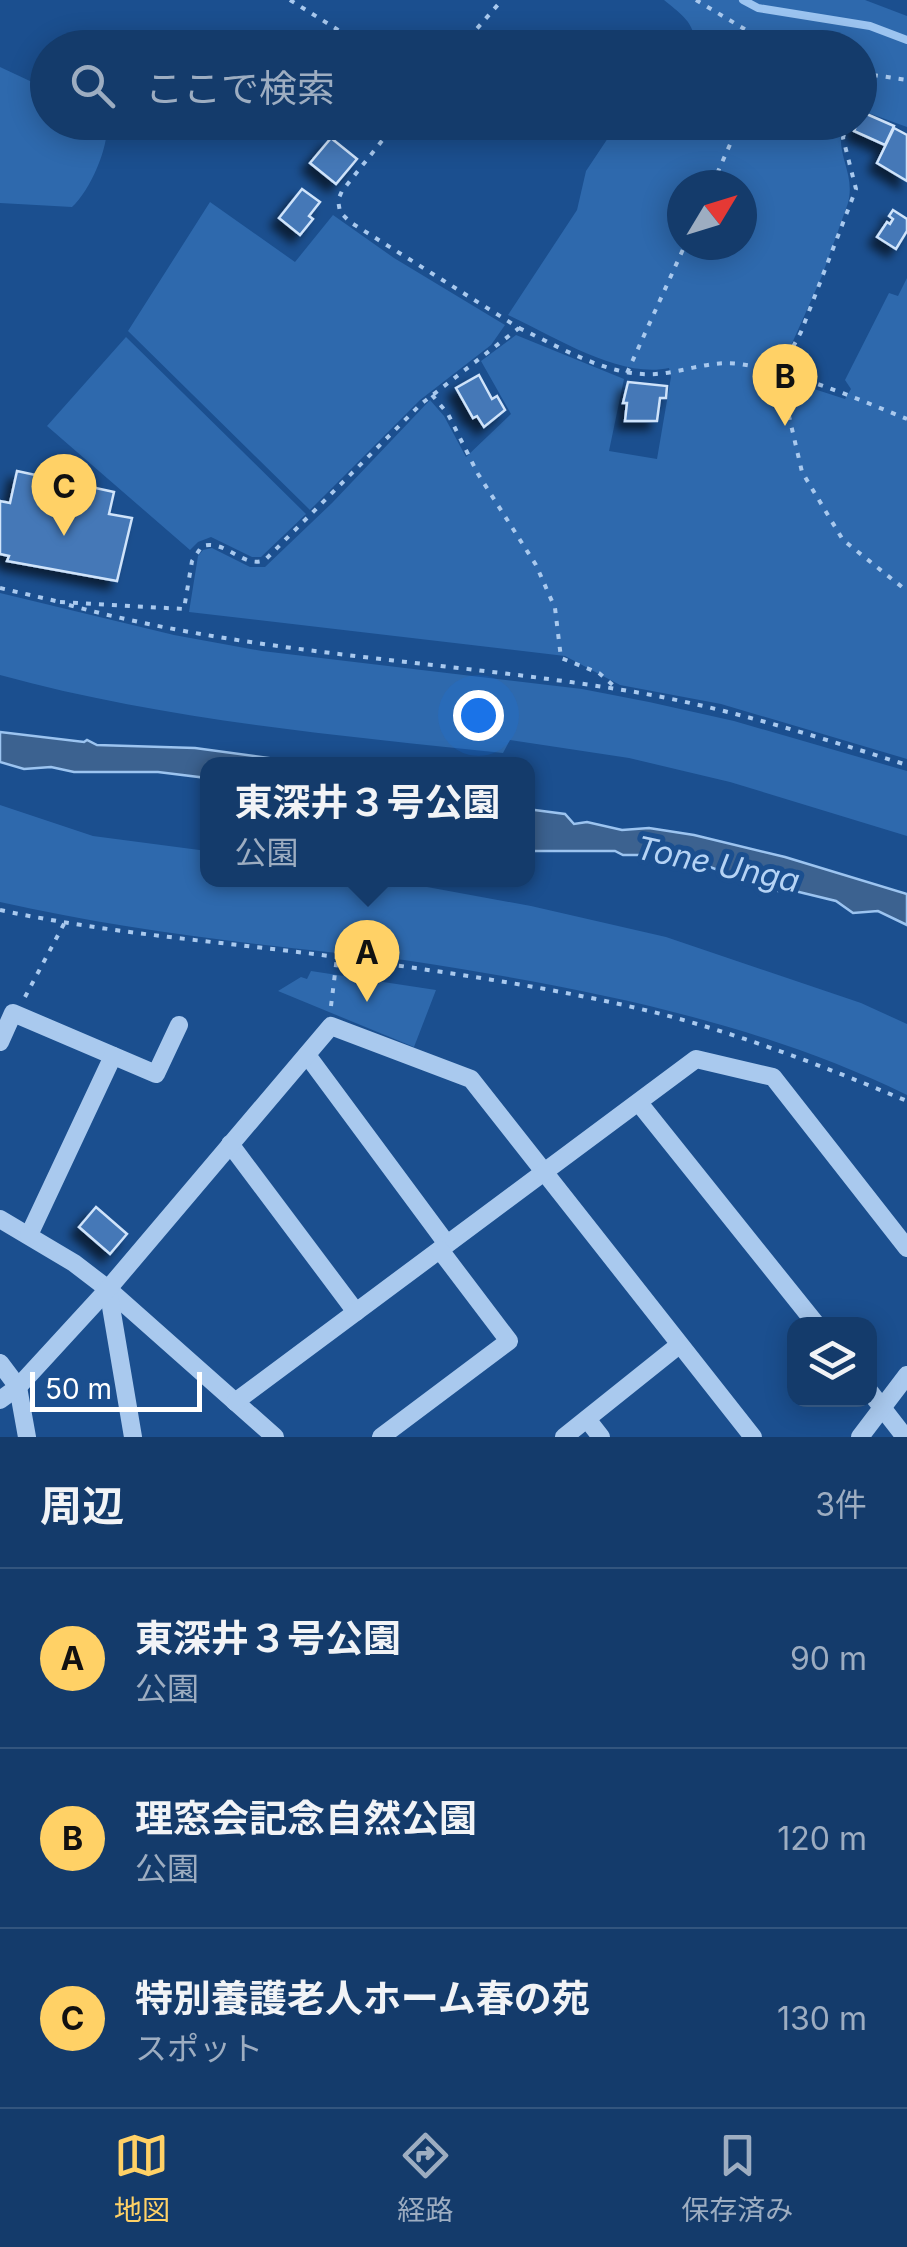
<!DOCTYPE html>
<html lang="ja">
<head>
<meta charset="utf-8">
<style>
  :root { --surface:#143b6b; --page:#1d4271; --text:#f1f3f6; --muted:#9dadc1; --line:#33557e; --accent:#ffd166 }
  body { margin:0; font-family:Inter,"Noto Sans JP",sans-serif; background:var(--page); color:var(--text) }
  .controls { position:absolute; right:30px; bottom:30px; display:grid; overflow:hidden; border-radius:20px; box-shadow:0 5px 25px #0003 }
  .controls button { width:90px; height:90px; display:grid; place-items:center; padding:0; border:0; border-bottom:2px solid var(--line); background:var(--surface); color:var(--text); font:50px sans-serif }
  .compass { position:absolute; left:667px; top:170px; width:90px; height:90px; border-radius:50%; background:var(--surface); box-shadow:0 5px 25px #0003; rotate:52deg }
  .scale { position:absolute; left:30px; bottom:25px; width:172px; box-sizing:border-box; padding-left:10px; border:5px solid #fff; border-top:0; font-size:28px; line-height:35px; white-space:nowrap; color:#fff; -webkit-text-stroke:8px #1b4f8f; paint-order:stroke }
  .you { position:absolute; left:478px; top:715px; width:35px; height:35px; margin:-25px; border:8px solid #fff; border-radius:50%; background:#1a73e8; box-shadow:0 0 0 15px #1a73e833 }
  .badge { display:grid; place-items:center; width:65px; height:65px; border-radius:50%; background:var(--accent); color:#111; font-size:32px; font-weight:700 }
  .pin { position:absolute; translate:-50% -82px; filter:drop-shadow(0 2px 5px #0008) }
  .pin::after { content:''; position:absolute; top:52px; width:35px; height:30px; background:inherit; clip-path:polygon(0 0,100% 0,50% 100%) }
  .popup { position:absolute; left:200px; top:757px; width:335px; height:130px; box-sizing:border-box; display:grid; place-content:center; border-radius:20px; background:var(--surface); filter:drop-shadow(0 2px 8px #0005); font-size:32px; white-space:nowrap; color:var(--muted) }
  .popup b { font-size:38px; color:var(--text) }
  .popup::after { content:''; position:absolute; left:50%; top:100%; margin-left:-20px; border:20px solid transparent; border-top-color:var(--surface) }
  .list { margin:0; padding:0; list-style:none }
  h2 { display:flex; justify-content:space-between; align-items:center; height:130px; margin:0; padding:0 40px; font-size:42px }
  h2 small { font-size:32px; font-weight:400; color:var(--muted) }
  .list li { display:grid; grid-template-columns:65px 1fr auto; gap:30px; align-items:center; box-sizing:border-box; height:180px; padding:0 40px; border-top:2px solid var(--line) }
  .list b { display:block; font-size:38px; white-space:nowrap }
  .list p { margin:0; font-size:32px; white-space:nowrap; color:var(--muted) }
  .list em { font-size:32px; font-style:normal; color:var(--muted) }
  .icon { flex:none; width:55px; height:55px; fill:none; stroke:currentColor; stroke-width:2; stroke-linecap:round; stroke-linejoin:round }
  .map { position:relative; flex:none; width:907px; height:1437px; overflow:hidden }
  .search { position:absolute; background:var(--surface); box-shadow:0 5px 25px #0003; left:30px; right:30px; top:30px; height:110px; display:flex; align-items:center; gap:25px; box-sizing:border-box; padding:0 35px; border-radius:55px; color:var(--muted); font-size:38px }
  .sheet { height:670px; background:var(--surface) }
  nav { display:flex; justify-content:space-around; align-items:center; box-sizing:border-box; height:140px; border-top:2px solid var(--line); background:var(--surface); font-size:28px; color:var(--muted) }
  nav a { display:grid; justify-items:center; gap:5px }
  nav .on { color:var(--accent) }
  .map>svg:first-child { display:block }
  .green { fill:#2e69ad; fill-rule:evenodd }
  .water { fill:#3c6290; stroke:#9cc4f0; stroke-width:2.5 }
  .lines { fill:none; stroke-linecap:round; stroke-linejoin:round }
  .stream { stroke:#9cc4f0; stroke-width:8 }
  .building { fill:#4478b7; stroke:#cfe3fa; stroke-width:2.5; filter:url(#shadow) }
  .path { stroke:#a9c9ee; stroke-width:4; stroke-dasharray:5 8; stroke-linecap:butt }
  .minor { stroke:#a9c9ee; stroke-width:18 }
  .labels { text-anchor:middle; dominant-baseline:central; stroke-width:10; stroke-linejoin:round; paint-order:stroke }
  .water-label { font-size:32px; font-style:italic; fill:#b5d3f5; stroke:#1b4f8f }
</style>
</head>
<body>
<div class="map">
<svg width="907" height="1437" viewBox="0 0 907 1437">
  <defs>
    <filter id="shadow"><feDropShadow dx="-8" dy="8" stdDeviation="5" flood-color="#0009"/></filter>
  </defs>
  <rect width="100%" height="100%" fill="#1b4f8f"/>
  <g class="green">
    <path d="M664,0H865L907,16V127L860,110V48L671,47L680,35L694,41C695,22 677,11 664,0Z"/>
    <path d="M0,67L47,89L48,122L107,123C109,147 90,191 72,207L0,203Z"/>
    <path d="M618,123H843C834,155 856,172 848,203L822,276L777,377L845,399L851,389L845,380L889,293L898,296L907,278V759L721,704L620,685L565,656L189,612L198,556L203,550L212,548L250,567H265L332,503L430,400L444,416L466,457L511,414L481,361L516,335L624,379L609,451L657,459L671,377L669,368C619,379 554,336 508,315L577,210L586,171ZM682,185H742V245H682Z"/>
    <path d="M210,202L295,262L333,215L394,258L505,325L491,345L420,400L310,510L128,331Z"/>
    <path d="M126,337L306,514L261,557H252L211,537L198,542L190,550L47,426Z"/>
    <path d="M0,593L174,635L262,651L582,689L649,702L734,721L907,771V836L730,782L629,758L510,740L503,753C334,735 164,720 0,675Z"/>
    <path d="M0,805L93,836L207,851V880H389L531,906L666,937L861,1003L907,1024V1095C751,1019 574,986 404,960C382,957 359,956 337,953C225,941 110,927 0,902Z"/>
    <path d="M311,971L436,990L414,1047L278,991L301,977L307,979Z"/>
  </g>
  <g class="water">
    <path d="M0,732L84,742L87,740L97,745L195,748L312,764H207V778L158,772H74L51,767L24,769L0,762Z"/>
    <path d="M527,809L565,814L574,824L587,822L622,830L649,828L694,835L785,857L907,894V925L878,911L853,913L836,901L795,891H778L707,866L681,867L655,855H623L615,851H527Z"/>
  </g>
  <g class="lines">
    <path class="stream" d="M743,0L758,8L870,26L907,40"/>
  </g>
  <g class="building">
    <path d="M862,112L894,126L885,145L854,131Z"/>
    <path d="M894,128L907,135V181L877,163Z"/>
    <path d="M331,138L357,159L336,184L310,163Z"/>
    <path d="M302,189L320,202L309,216L313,219L300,235L279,218Z"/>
    <path d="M893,210L907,219V231L896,249L877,237L887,222L890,224L893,219L889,216Z"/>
    <path d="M479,375L492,399L497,396L505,410L484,427L477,416L473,418L456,388Z"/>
    <path d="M628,382L667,386L666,398H660L657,421H625L627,403H623Z"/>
    <path d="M17,471L114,492L109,514L132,518L117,581L7,561L9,556L0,554V501L10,503Z"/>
    <path d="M96,1207L127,1234L110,1254L79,1227Z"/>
  </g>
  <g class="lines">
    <g class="path">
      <path d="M290,0L367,48"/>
      <path d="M696,0L776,48"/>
      <path d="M460,48L502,0"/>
      <path d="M860,73L907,80"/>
      <path d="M847,122L843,138L856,189L801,332L779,373L802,472L843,540L907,591"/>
      <path d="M712,185L740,122"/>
      <path d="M519,328C562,348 608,377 656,374C684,372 711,360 740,364C798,373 853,397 907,419"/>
      <path d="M627,373L685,245"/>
      <path d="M432,395L448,414L478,474L536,565L555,608L561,658L599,673L616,688"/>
      <path d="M0,588L60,602"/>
      <path d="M60,602L184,609L192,561L202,546C226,539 243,569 265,560L421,404L519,328L350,222L340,212L338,200L342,191L397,122"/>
      <path d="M69,605C252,655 443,660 629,691C725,707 815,736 907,765"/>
      <path d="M0,910C111,934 225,942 337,957C445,972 560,988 665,1015C748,1037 828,1068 907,1101"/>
      <path d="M25,997L65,922"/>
      <path d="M331,1006L337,957"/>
    </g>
    <g class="minor">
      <path d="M0,1042L13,1013L156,1074L179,1025"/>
      <path d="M307,1055L447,1244"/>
      <path d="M639,1103L816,1324"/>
      <path d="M230,1144L356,1312"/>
      <path d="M0,1219L74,1263L108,1289L275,1437"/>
      <path d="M29,1235L113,1056"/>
      <path d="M108,1289L133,1437"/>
      <path d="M0,1363L18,1387L27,1437"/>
      <path d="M870,1392L905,1437"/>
      <path d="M0,1400L18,1387L108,1289L331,1026L471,1079L753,1437"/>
      <path d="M235,1402L696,1059L773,1077L907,1248"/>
      <path d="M587,1419L601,1437"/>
      <path d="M381,1437L509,1341L440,1250"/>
      <path d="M564,1437L679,1345"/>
      <path d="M860,1437L907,1375"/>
    </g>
  </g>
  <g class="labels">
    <g class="water-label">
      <text transform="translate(718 864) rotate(12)">Tone Unga</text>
    </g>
  </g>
</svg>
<div class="controls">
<button><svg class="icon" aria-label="layers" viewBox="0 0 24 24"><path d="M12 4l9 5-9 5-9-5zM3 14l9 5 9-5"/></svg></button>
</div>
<svg class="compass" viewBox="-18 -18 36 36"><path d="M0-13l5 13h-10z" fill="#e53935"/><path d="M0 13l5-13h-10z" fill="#9dadc1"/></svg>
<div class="scale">50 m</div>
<div class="you"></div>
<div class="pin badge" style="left:367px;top:1002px">A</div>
<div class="popup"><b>東深井３号公園</b>公園</div>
<div class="pin badge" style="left:785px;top:426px">B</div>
<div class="pin badge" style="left:64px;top:536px">C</div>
<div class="search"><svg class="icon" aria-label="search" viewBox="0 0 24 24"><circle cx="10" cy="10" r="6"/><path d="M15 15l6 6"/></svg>ここで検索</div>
</div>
<section class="sheet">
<h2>周辺<small>3件</small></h2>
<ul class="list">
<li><span class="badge">A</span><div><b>東深井３号公園</b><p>公園</p></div><em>90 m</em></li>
<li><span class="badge">B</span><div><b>理窓会記念自然公園</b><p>公園</p></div><em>120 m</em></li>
<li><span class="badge">C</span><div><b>特別養護老人ホーム春の苑</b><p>スポット</p></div><em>130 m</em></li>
</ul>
</section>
<nav>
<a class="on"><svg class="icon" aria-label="map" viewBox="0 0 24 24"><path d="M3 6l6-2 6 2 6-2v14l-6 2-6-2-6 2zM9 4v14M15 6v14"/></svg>地図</a>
<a><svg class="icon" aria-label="directions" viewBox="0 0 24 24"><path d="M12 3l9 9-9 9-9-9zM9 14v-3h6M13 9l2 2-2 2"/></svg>経路</a>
<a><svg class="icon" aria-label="saved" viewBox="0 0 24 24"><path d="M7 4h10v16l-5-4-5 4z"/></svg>保存済み</a>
</nav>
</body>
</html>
